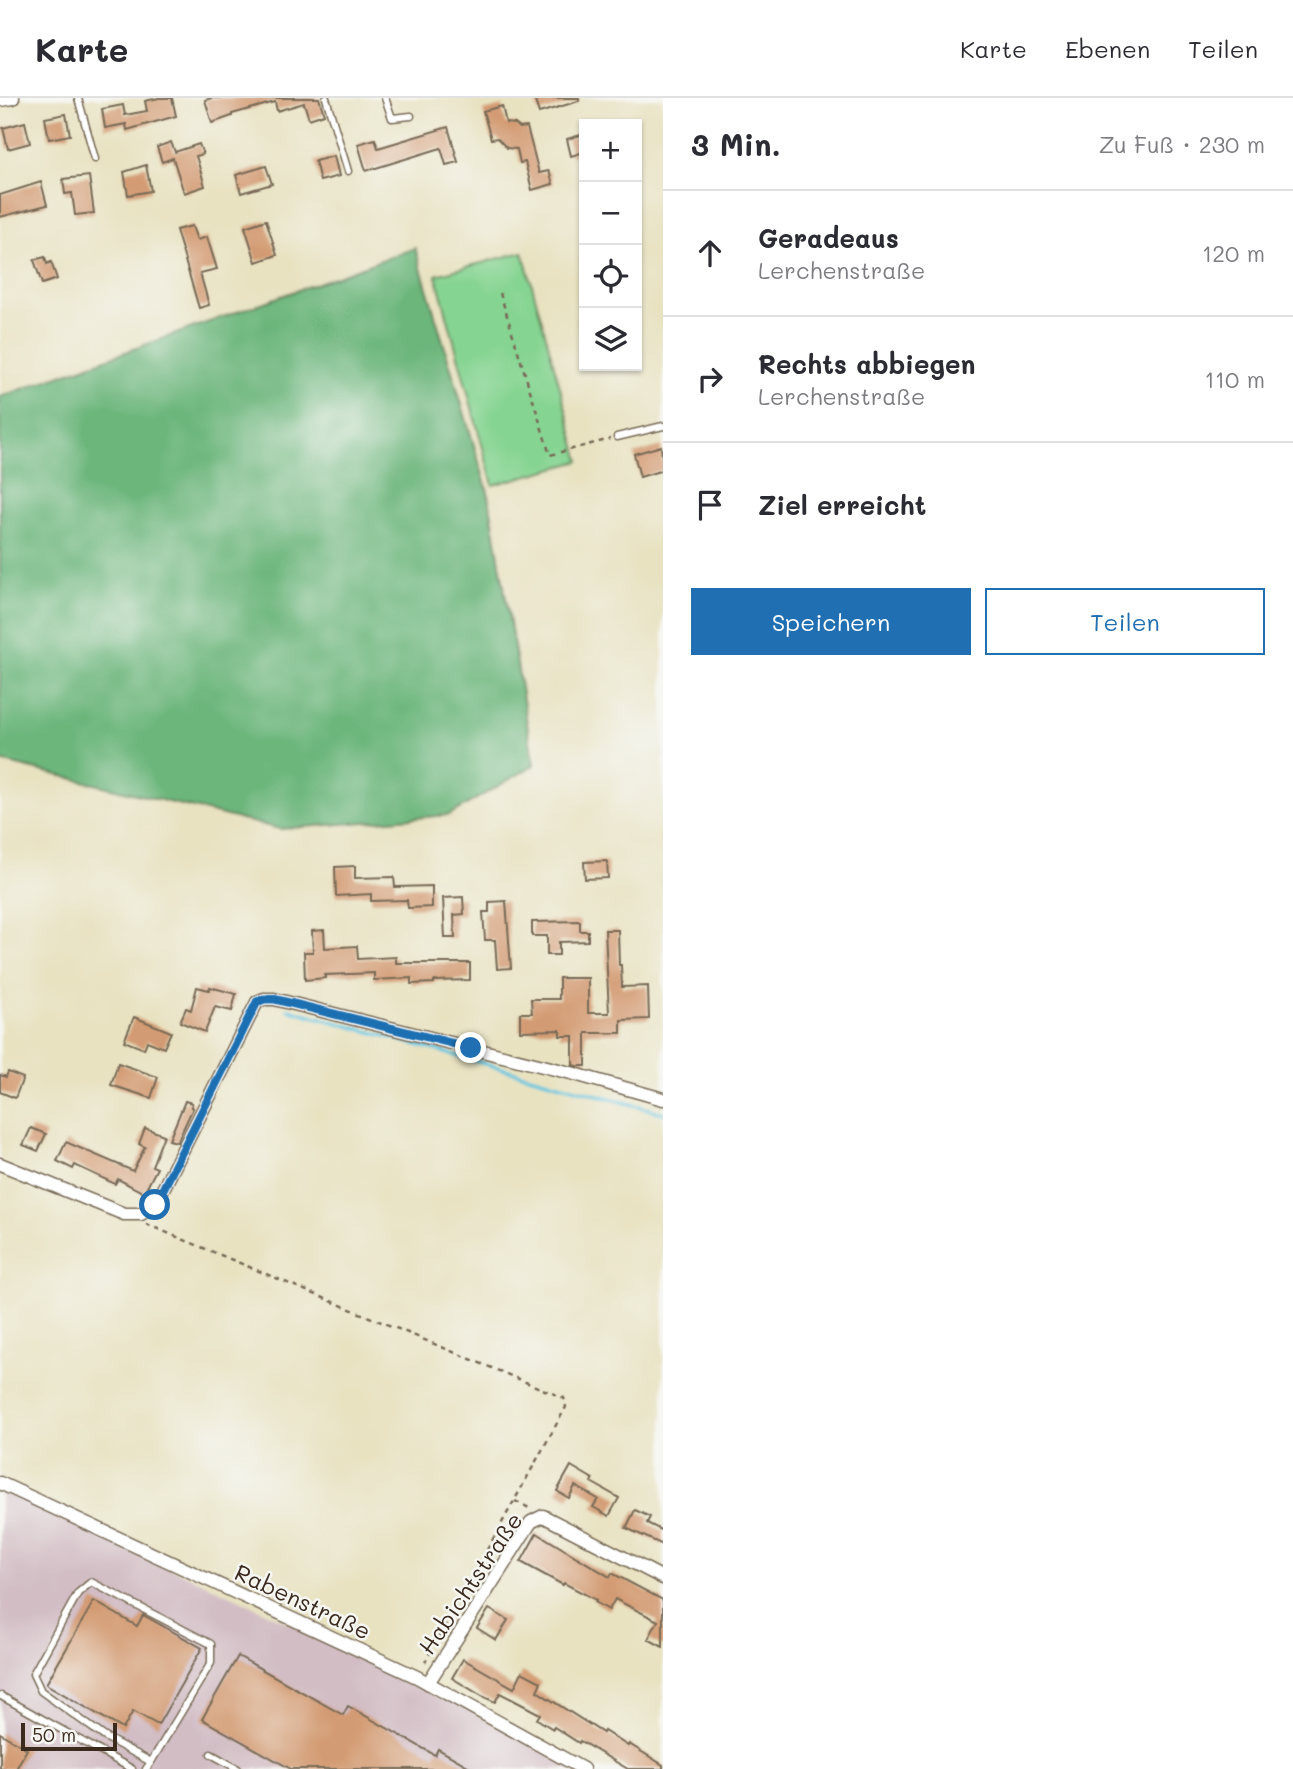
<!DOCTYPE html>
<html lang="de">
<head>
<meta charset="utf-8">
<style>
  :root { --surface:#fff; --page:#f7f7f7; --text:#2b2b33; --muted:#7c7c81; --line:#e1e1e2; --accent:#1f6fb2 }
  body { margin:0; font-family:Mali,sans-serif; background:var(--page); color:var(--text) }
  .controls { position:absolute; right:21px; top:21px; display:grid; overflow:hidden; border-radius:0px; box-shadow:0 2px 5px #0004 }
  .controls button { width:63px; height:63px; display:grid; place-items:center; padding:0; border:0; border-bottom:2px solid var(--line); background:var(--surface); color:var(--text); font:35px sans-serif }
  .scale { position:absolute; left:21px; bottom:18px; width:96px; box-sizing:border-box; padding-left:7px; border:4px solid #3b2a1e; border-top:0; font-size:19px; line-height:24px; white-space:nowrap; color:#3b2a1e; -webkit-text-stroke:5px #f6f6f2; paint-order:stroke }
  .stop { position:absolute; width:21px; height:21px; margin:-16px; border:5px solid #1f6fb2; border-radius:50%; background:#fff }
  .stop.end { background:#1f6fb2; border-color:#fff; box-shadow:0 2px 7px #0008 }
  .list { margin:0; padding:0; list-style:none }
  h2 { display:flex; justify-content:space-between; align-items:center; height:91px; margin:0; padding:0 28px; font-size:30px }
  h2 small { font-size:23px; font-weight:400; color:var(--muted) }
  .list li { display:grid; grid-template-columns:46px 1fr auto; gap:21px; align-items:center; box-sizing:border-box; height:126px; padding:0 28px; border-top:2px solid var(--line) }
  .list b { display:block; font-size:26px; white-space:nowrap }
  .list p { margin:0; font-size:23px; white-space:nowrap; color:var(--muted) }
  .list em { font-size:23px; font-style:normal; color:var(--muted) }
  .actions { display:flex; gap:14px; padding:21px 28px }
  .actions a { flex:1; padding:16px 0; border:2px solid var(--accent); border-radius:0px; text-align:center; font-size:24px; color:var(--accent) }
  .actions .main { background:var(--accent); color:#fff }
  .icon { flex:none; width:38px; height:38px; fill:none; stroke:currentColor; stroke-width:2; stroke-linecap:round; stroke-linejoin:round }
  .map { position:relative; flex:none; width:663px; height:1671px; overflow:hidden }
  header { display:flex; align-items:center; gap:42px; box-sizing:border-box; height:98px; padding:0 35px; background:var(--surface); border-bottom:2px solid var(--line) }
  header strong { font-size:33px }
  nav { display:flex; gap:38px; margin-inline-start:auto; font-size:24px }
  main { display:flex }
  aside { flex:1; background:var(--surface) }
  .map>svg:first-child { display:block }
  .industrial { fill:#d2bdc5 }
  .green { fill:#86d492; stroke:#607f58; stroke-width:2 }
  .forest { fill:#6cb67c; stroke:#54704d; stroke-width:2 }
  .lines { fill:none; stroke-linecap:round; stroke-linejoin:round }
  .stream { stroke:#63c5e1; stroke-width:3.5 }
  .building { fill:#d39b73 }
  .lane-casing { stroke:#786a57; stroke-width:9 }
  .street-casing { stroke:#786a57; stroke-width:15 }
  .path { stroke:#786a57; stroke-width:2.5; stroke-dasharray:5 5; stroke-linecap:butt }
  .lane { stroke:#fff; stroke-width:6 }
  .street { stroke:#fff; stroke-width:12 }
  .route { stroke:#1f6fb2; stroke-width:9 }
  .labels { text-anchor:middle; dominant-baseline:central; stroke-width:5; stroke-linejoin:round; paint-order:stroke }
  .street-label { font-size:23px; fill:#3b2a1e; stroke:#f6f6f2 }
</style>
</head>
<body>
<header>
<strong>Karte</strong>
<nav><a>Karte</a><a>Ebenen</a><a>Teilen</a></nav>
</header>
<main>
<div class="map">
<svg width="663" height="1671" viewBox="0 0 663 1671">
  <rect width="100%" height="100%" fill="#f6f6f2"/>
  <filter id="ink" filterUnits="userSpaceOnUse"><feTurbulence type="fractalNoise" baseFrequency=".0143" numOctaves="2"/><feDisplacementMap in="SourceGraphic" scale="14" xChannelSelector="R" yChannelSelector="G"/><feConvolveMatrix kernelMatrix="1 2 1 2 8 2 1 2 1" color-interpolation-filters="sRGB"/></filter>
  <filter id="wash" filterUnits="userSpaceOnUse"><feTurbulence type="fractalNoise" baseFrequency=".00686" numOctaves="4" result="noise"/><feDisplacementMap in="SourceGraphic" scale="28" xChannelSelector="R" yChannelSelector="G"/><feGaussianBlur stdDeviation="1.57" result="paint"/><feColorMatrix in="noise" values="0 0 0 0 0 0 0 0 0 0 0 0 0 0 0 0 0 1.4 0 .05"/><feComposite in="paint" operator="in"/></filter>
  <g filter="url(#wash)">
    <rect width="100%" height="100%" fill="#e8e2c1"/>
    <path class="industrial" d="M0,1391L426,1588L575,1671H0Z"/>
    <path class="green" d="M523,154L580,363L493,387L436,177Z"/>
    <path class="forest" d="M415,150L488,394L534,667L449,717L280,731L0,663V299Z"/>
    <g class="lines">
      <path class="stream" d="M288,911L663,1015"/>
    </g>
    <g id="blocks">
      <g class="building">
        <path d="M159,0H172L176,18L127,32L126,26L105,30L102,11L123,7L125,17L147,13L145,3Z"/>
        <path d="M212,0H319L324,16L309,21L304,5L277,13L275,4L232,16V18L212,25L205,2Z"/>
        <path d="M534,0H579V3L539,15Z"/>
        <path d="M502,8L506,25L515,26L520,30L527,29L539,75L549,73L553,86L532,92L525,64L520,65L517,51L507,50L497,40L491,41L483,13Z"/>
        <path d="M66,16L70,37L49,41L45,20Z"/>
        <path d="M25,24L30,45L8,51L3,30Z"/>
        <path d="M448,29L458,64L446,67L441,50L366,73L358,46L375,41L378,50Z"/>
        <path d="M584,36V54L571,58L567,41Z"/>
        <path d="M171,44L175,54L199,46L203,56L196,58L205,88L184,95L173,60L162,64L157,49Z"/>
        <path d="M334,58L339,78L320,83L315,63Z"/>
        <path d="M146,67L151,93L128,97L124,74Z"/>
        <path d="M266,68L272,86L241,95L236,77Z"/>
        <path d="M89,78L94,115L75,117L72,95L65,96L63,81Z"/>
        <path d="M41,84L47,107L0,119V97Z"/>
        <path d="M266,122L277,157L256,164L245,129Z"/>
        <path d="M192,128L197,142L207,139L217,171L200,175L209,207L199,210L176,132Z"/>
        <path d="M45,159L47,166L51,164L57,181L42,186L34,162Z"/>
        <path d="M661,348L663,372L640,379L634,356Z"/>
        <path d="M607,763L608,780L585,781L584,764Z"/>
        <path d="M355,768V780L394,779L395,789L432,788V809L408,810L407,802L371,803V796L336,798L335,769Z"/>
        <path d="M463,799L464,816L454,817L455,840H445L443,800Z"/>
        <path d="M506,803L511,870L497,871L495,842H485L483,814H489V804Z"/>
        <path d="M580,823V833H588V843L559,844V857H547V838H532V824Z"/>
        <path d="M324,832L325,850L357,848L358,861L396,859V865H470V882L434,883V885L411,886V880L374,882V875L325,877V880L305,882L304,854H313L312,833Z"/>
        <path d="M605,832H618L619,867H621L622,889L648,888L649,921L621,922V935H586V968H577L573,967V938H560V932L520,933V915H532L531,901H559V880H588V915H609Z"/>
        <path d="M197,889L209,892L210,889L236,896L232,913L215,909L205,934L180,924L186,910L191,912Z"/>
        <path d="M134,919L171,934L164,950L147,943L144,951L124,943Z"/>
        <path d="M118,965L158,979L151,1000L111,987Z"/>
        <path d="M8,974L23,980L15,1000L0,994V977L6,979Z"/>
        <path d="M185,1003L192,1005L191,1009L193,1010L177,1044L169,1042Z"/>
        <path d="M31,1030L46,1036L38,1053L23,1047Z"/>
        <path d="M145,1030L164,1037L152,1068L157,1070L144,1095L118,1081L115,1086L75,1067L73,1071L57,1063L66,1044L133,1073L145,1049L139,1046Z"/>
        <path d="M571,1368L593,1381L591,1384L619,1400L609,1418L593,1409L598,1401L575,1388L569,1400L557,1393Z"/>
        <path d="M635,1412L650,1419L647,1425L663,1433V1447L626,1430Z"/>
        <path d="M537,1435L610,1479L612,1475L663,1502V1549L648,1541L658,1523L615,1501L609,1512L595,1504L596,1502L564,1485L563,1487L521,1464Z"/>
        <path d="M94,1503L137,1528L143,1517L202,1550L158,1627L133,1613L123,1631L46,1586Z"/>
        <path d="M489,1511L508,1522L496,1542L477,1530Z"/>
        <path d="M238,1558L343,1617L348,1608L435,1657L438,1651L473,1671H291L202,1621Z"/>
        <path d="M463,1561L514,1590L522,1574L541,1584L537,1593L603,1635L604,1633L628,1648L629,1646L663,1667V1671H628L580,1643L579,1645L554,1629L553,1631L537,1621L540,1616L500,1595L495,1604L482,1598L452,1580Z"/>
        <path d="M0,1635L27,1651L16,1671H0Z"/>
      </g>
    </g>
  </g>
  <g filter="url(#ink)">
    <use href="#blocks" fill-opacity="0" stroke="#786a57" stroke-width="2"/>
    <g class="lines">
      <defs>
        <g id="lane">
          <path d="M78,0L95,61"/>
          <path d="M326,0L348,73"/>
          <path d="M385,0L392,20L411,18"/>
          <path d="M617,339L663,328"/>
          <path d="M1,1598L132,1671"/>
          <path d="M211,1656L238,1671"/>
          <path d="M146,1671L151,1664L211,1565V1546L91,1484L78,1495L33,1576L41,1593L105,1639L151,1664"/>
        </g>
        <g id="street">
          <path d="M0,2L13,0"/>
          <path d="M0,1066L124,1116H141L155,1107L257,904L264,901H274L571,975L663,1001"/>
          <path d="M0,1385L417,1579L583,1671"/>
          <path d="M428,1585L531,1424L543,1418L663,1480"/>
        </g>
      </defs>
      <use href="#lane" class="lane-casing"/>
      <use href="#street" class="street-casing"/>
      <g class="path">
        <path d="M500,195L550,357L610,341"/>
        <path d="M146,1126L564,1300L566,1309L425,1564"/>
        <path d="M515,1403L531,1411"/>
      </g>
      <use href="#lane" class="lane"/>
      <use href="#street" class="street"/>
    </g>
  </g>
  <g class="lines" filter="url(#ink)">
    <path class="route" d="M155,1107L257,904L264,901H274L471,950"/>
  </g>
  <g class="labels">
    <g class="street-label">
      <text transform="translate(470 1485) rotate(-56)">Habichtstraße</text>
      <text transform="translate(303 1503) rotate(25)">Rabenstraße</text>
    </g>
  </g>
</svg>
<div class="controls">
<button>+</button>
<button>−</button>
<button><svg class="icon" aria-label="locate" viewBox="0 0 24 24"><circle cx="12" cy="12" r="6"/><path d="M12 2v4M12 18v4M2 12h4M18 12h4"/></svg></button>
<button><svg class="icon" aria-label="layers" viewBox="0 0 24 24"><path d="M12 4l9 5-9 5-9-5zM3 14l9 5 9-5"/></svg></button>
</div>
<div class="scale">50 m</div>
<div class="stop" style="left:155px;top:1107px"></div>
<div class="stop end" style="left:471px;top:950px"></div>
</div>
<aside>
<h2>3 Min.<small>Zu Fuß · 230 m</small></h2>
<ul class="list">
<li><svg class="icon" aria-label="ahead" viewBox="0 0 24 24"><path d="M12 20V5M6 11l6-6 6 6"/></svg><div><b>Geradeaus</b><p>Lerchenstraße</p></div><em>120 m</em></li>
<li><svg class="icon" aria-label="right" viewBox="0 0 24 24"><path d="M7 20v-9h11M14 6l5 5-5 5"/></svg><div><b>Rechts abbiegen</b><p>Lerchenstraße</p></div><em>110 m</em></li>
<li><svg class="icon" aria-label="arrive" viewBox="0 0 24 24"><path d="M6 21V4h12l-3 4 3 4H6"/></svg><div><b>Ziel erreicht</b></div></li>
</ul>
<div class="actions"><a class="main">Speichern</a><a>Teilen</a></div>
</aside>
</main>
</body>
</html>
